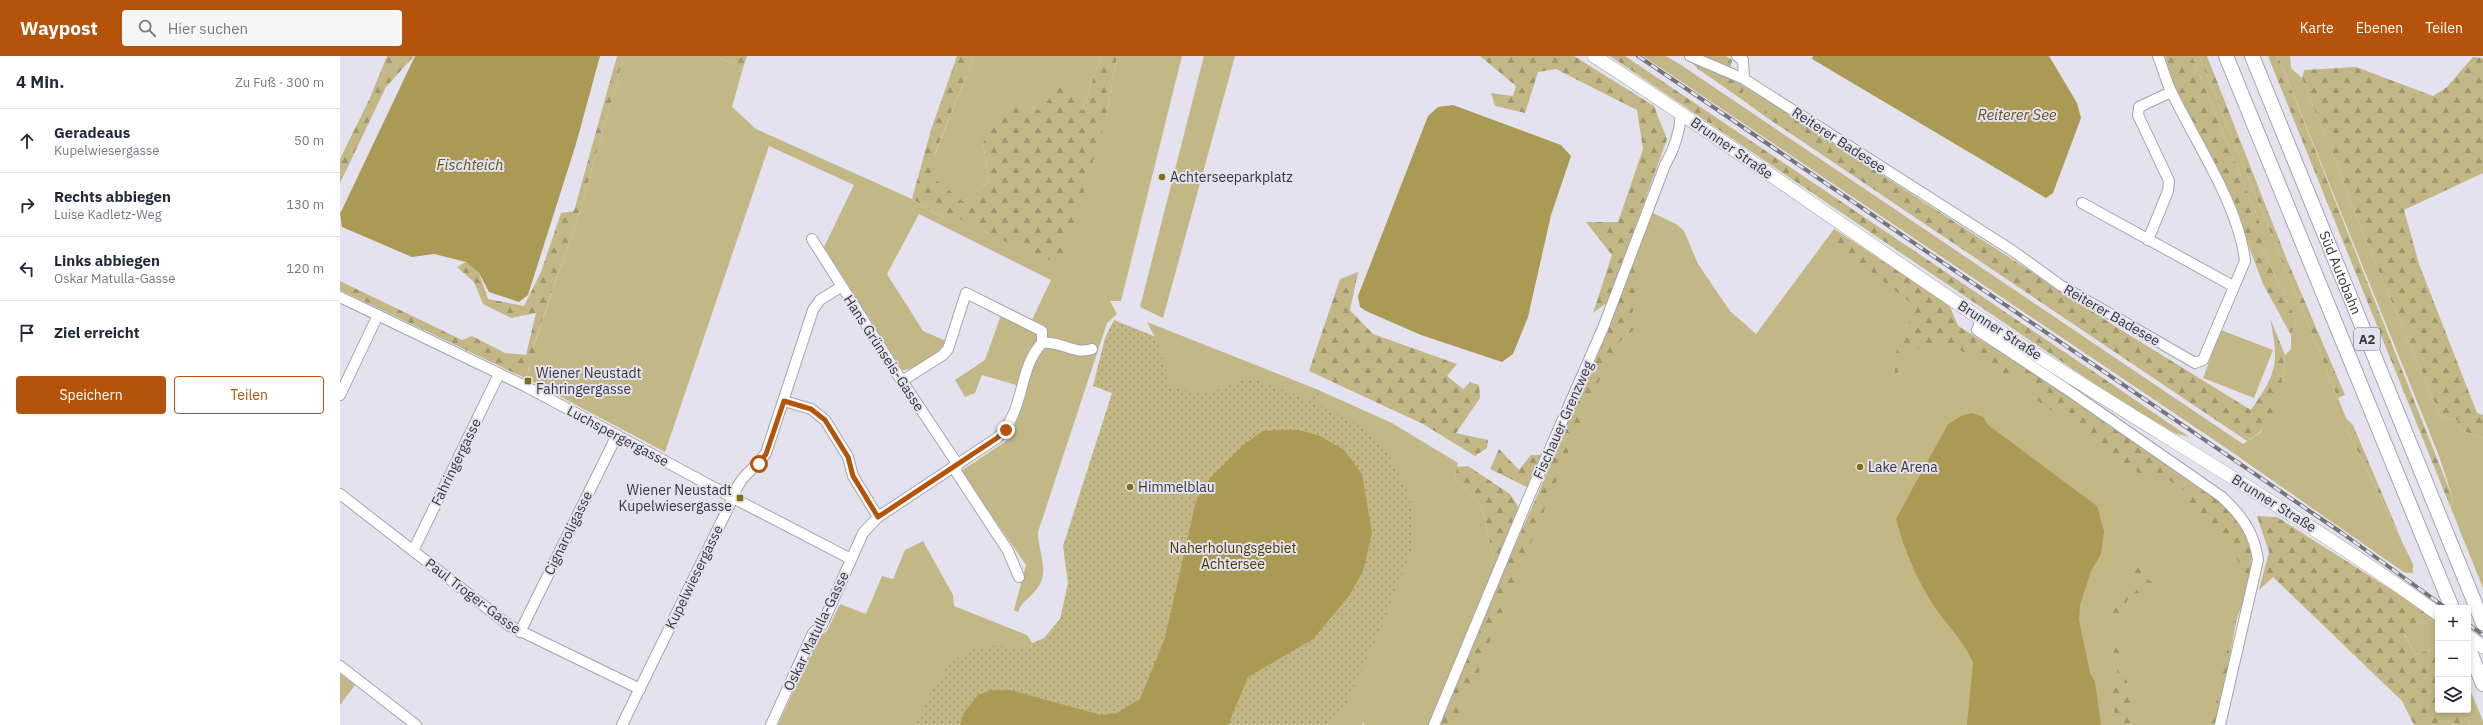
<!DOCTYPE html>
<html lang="de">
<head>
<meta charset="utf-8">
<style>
  :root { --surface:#fff; --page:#f6f6f7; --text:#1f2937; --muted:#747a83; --line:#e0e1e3; --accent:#b45309 }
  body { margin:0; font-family:"IBM Plex Sans",sans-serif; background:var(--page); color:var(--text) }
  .controls { position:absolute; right:12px; bottom:12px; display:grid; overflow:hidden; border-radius:4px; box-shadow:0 2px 6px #0003 }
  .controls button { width:36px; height:36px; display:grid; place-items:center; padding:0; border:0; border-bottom:1px solid var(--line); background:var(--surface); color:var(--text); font:20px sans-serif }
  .stop { position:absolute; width:12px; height:12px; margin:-9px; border:3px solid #b45309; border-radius:50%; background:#fff }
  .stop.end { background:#b45309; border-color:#fff; box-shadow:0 1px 4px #0008 }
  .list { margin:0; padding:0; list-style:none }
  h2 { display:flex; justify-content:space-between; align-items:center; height:52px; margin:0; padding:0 16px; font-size:17px }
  h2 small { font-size:13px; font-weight:400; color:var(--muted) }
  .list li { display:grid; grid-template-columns:26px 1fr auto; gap:12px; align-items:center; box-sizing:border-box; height:64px; padding:0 16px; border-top:1px solid var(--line) }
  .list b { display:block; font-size:15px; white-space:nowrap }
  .list p { margin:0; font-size:13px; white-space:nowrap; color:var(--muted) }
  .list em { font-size:13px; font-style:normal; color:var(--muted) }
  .actions { display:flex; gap:8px; padding:12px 16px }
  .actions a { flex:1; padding:9px 0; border:1px solid var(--accent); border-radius:4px; text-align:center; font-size:14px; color:var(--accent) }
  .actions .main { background:var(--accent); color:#fff }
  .icon { flex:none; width:22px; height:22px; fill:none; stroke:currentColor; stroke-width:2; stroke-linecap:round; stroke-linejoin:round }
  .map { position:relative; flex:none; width:2143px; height:669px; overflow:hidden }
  header { display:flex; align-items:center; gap:24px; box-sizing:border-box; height:56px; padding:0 20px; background:var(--accent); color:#fff }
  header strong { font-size:19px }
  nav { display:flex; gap:22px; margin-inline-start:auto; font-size:14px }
  .search { width:280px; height:36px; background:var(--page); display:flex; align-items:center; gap:10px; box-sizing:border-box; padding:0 14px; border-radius:4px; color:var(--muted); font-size:15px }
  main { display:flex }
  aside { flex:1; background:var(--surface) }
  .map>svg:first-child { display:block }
  .grass { fill:#c2b785 }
  .forest { fill:url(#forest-firs) }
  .park { fill:url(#park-dots) }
  .water { fill:#aa9a53 }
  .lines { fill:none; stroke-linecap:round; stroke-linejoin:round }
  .minor-casing { stroke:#a5a3ae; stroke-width:12 }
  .major-casing { stroke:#a5a3ae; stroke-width:14 }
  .highway-casing { stroke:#a5a3ae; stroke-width:16 }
  .minor { stroke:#fff; stroke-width:10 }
  .major { stroke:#fff; stroke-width:13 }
  .highway { stroke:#fff; stroke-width:14 }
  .rail-casing { stroke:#75747b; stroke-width:4 }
  .rail { stroke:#e4e2ee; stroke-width:2.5; stroke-dasharray:8; stroke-linecap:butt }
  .route { stroke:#b45309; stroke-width:5 }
  .poi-dot { fill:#82700f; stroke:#e4e2ee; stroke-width:1.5 }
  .labels { text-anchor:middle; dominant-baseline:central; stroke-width:4; stroke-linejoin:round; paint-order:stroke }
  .shield { fill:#e4e2ee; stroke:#6b6a70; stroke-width:1 }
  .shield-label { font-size:13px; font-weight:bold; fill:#37363a }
  .street-label { font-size:14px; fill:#37363a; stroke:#e4e2ee }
  .poi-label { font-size:14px; fill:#37363a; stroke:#e4e2ee; text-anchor:start }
  .park-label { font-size:14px; fill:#463b00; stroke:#e4e2ee }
  .water-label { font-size:15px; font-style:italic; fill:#625721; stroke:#e4e2ee }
</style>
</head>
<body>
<header>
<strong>Waypost</strong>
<div class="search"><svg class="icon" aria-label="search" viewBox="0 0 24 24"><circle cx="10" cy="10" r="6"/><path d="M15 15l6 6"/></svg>Hier suchen</div>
<nav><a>Karte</a><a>Ebenen</a><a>Teilen</a></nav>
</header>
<main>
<aside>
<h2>4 Min.<small>Zu Fuß · 300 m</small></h2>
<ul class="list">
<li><svg class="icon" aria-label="ahead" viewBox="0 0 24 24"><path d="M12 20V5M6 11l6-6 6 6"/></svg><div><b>Geradeaus</b><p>Kupelwiesergasse</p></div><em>50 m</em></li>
<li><svg class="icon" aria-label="right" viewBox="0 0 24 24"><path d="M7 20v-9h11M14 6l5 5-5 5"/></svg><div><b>Rechts abbiegen</b><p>Luise Kadletz-Weg</p></div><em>130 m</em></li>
<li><svg class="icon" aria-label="left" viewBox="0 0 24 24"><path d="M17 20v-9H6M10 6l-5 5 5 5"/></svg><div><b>Links abbiegen</b><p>Oskar Matulla-Gasse</p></div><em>120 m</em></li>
<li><svg class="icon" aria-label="arrive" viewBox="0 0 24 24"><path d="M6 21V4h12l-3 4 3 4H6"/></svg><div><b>Ziel erreicht</b></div></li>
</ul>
<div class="actions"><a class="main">Speichern</a><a>Teilen</a></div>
</aside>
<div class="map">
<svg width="2143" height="669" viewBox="0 0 2143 669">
  <defs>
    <pattern id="forest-firs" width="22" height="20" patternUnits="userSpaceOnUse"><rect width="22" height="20" fill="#c2b785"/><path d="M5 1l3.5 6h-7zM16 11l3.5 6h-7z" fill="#9e966e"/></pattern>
    <pattern id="park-dots" width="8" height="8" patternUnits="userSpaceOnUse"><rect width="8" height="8" fill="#c2b785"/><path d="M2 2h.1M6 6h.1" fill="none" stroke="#9e966e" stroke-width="1.8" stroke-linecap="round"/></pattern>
  </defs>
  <rect width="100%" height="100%" fill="#e4e2ee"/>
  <g class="grass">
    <path d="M284,0H375L403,12L392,51L416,73L572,143L607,164L630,162L648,178L765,66L777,0H842L781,245H770L777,258L767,267L698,476C698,497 711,516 696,534C689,543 682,545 678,556L674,554L686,509L621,415L671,382L687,332L642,319L635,337L625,341L615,324L645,304L661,259L689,270L711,224L579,158L547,218L583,275L606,285C597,300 579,313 562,314L484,191L514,129L429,90L325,396L187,323L193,292L239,158Z"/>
    <path d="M634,0H761L742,55L701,54L643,87L649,126L623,145L594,124V101Z"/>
    <path d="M864,0H895L823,262L800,251Z"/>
    <path d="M1303,0H1326L1341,9L1903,388L1920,377L1942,326L1945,299L1951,293V279L1956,264L1922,192V172L1852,0H1859L1998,342L2006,362L2013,369L2006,372L2073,508V517H2065L1889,394Z"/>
    <path d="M1938,0H1950L1951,12L1962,22L2037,211L2101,361L2117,364L2121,374L2143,382V532L2110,450L2113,443L2099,400Z"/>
    <path d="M1402,29L1430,46L1423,59L1400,42L1404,34Z"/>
    <path d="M1311,156L1336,168L1344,175L1358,208L1390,255L1416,278L1494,173L1609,249L1618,270L1710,327L1888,452L1913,492L1906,538L1897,562L1873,669H1097L1201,431Z"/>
    <path d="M807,266L976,333L1052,367L1118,407L1115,424L1142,451L1155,509L1089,669H1024L1023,666L1022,669H923L900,360L790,324L787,270L815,281Z"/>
    <path d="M1881,274L1933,294L1914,342L1863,322Z"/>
    <path d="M1769,326L1849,381L1834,377L1762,333Z"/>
    <path d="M583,485L613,539L614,550L687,579L692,587L691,593L586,669H438L478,581L487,575L500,548L526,558L542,520L553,523L565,494Z"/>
    <path d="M2093,563L2098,566V590L2094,593L2075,598L2064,577L2079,566Z"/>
    <path d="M0,618L15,629L0,649Z"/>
    <path d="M2128,629L2143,665V669H2130L2124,654H2128Z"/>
  </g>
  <g class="forest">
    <path d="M47,0H74L46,31L0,127V103L29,44Z"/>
    <path d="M277,0H284L239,158L193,291L198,304L189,311L187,323L0,234V225L122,284L132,280L165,297L186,299L196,257L171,262L143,248L134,226L117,211L126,206L139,217L148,243L184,250L201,216L221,157L234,155Z"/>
    <path d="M375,0H407L403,12Z"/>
    <path d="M617,0H634L594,100V123L623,145L649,126L643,87L662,50L701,54L723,24L742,55L761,0H777L765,66L724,199L709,204L648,178L630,163L607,164L572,143L591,74Z"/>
    <path d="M1140,0H1234L1314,50L1327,83L1268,246L1253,257L1272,199L1246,166H1278L1303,93L1297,54L1216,13L1198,16L1185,57L1155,50L1151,37L1173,40L1176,30Z"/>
    <path d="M1270,0H1285L1769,326L1762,333Z"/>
    <path d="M1346,0L1402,29L1404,34L1400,42L1358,13Z"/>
    <path d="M1363,0H1386L1392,4L1390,13Z"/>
    <path d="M1825,0H1852L1922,172V192L1956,264L1951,279L1923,228L1888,135L1836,36Z"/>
    <path d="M1859,0H1867L1947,204L2005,339L1998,342Z"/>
    <path d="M1928,0H1938L2113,443L2110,450Z"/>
    <path d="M2133,1L2143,2V117L2064,154L2079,208L2137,357L2143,359V382L2121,374L2117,364L2101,361L2037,211L1962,22L1964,14L2016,11L2093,40L2107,31Z"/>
    <path d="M1430,46L1778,272L1911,354C1938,315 1939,307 1930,262L1945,299L1942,326L1933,356L1919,377L1907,385L1423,59Z"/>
    <path d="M1494,173L1609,249L1618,270L1710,327L1888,452L1913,492L1909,524L1901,534L1899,506L1879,474L1839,447L1846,436L1821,418L1804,421L1694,342V327L1675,313L1664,319L1620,294L1594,288L1568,295L1556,322C1550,296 1565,274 1577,252L1491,184Z"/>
    <path d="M1299,186L1300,240L1291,259L1295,273L1278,287L1252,339L1140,609L1135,634L1123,645L1116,669H1097L1201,431Z"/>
    <path d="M1018,216L1010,254L1033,278L1117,308L1107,320L1123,333L1130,326L1139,329L1140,342L1116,377L1148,384L1147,392L1135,400L1083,368L969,315L1000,223Z"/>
    <path d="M2013,369L2062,485L2006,372Z"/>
    <path d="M1159,393L1179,414L1191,399H1202L1187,431L1150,413Z"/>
    <path d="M1128,410L1170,438L1179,452L1155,509L1142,451L1115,424L1117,411Z"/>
    <path d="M1917,460L1937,461L2074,548L2093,563L2079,566L2064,578L2075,598L2094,593L2098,590V654H2124L2130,669H2074L2062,645L1933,521L1919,534L1929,496Z"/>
    <path d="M1794,504H1807L1801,518L1815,529L1811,536L1787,521Z"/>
    <path d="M1793,530L1806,544L1789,541L1773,573L1769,567L1782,534Z"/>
    <path d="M1894,564L1896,565L1878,669H1871Z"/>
    <path d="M1772,583H1776L1788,630L1793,669H1779L1769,640L1778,619Z"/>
  </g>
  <path class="park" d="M774,264L816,281L831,331C868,340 876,336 910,321L971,345L976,333L980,335L974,346L1026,372L1037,383L1056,410L1069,438L1073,461V490L1042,570L1004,653L987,669H576C591,634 608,593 651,590C664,589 678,592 691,593L692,587L704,582L720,563L728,527L723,490L772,337L753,330L765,282Z"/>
  <g class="water">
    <path d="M75,0H260L236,88L188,239L179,246L149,236L139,217L126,206L94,198L72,201L2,171L0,158Z"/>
    <path d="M1473,0H1709L1737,47L1741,62L1713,137L1706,142L1472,3Z"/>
    <path d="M1113,49L1221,89L1231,100L1211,159L1188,261L1173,298L1162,306L1081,279L1026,255L1020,251L1018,240L1088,60L1098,51Z"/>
    <path d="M1632,357L1643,361L1648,369L1757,450L1764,475L1761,498L1751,515L1740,549L1739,564L1750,617L1755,626L1761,669H1627L1633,607C1626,588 1610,572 1598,556C1578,527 1565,496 1556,463L1608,368L1623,359Z"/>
    <path d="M941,374H959L980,380L1004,394L1022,418L1032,477L1023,515L1009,540L973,583L908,621L888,669H620L624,657L638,639L651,634H670L761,659L777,657L800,643L825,582L856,445L870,422L903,389L923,375Z"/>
  </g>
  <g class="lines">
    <defs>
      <g id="minor">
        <path d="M1350,0L1404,23L1673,195L1720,229L1855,307L1863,304L1905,205C1899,150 1856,87 1832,37C1826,26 1823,12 1818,0"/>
        <path d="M1397,0L1403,4L1404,23"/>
        <path d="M1742,147L1893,230"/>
        <path d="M472,183L562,325L618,409"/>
        <path d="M1808,184L1828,135L1829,125L1798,59L1799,51L1831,36"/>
        <path d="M0,241L185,330L399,445L511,503"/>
        <path d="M1641,264L1637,274L1725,332L1882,441C1902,460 1914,476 1918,504L1880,669"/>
        <path d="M702,287C723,285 734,299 752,293"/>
        <path d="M0,339L38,259"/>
        <path d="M444,345L471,353L485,364L508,401L513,420L538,461"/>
        <path d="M613,411L668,495L679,521"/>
        <path d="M0,438L170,570L300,633"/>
        <path d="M73,495L159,318"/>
        <path d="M180,576L277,379"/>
        <path d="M0,610L76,669"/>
        <path d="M282,669L393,442C400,418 413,416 426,397L473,254L480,244L501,231"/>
        <path d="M431,669L473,577L482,569L523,477L538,461L657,382C686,355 677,314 702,287V275L626,237L608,293L603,299L562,325"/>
        <path d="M1094,669L1188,443L1263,272L1325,109C1335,92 1340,76 1341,57"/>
      </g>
      <g id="major">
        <path d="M1254,0C1385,84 1511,177 1641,263C1792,364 1951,451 2098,558"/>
        <path d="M2128,580L2143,591"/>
      </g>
      <g id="highway">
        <path d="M1886,0L2112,552"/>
        <path id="s1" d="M1912,0L2143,567"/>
        <path d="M2128,591L2143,628"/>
      </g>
    </defs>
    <use href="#minor" class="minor-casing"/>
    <use href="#major" class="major-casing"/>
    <use href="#highway" class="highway-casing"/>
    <use href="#minor" class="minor"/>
    <use href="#major" class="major"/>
    <use href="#highway" class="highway"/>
    <defs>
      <g id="rail">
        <path d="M1298,0L2002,477L2106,552"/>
        <path d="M2128,568L2143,579"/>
      </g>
    </defs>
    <use href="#rail" class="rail-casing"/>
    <use href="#rail" class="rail"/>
  </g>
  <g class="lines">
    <path class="route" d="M419,408L426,398L444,345L471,353L485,364L508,401L513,420L538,461L657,382L666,374"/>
  </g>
  <g class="poi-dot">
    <circle cx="822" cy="121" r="4"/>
    <rect x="184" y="321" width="8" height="8" rx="2"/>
    <circle cx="1520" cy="411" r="4"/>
    <circle cx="790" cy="431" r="4"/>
    <rect x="396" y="438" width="8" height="8" rx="2"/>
  </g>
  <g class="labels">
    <rect class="shield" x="2014" y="272" width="26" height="22" rx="3"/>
    <g class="shield-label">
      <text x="2027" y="283">A2</text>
    </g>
    <g class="street-label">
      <text transform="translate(1499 84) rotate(33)">Reiterer Badesee</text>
      <text transform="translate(1392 92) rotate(35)">Brunner Straße</text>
      <text stroke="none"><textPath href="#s1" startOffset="234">Süd Autobahn</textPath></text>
      <text transform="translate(1772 259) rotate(30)">Reiterer Badesee</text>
      <text transform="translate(1660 274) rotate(33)">Brunner Straße</text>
      <text transform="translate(544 297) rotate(57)">Hans Grünseis-Gasse</text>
      <text transform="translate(1223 364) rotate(-66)">Fischauer Grenzweg</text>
      <text transform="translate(278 380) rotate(28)">Luchspergergasse</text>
      <text transform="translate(116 406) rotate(-64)">Fahringergasse</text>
      <text transform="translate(1934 447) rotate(32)">Brunner Straße</text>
      <text transform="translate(228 477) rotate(-64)">Cignaroligasse</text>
      <text transform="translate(354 521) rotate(-64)">Kupelwiesergasse</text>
      <text transform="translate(133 540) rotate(37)">Paul Troger-Gasse</text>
      <text transform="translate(476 575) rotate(-64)">Oskar Matulla-Gasse</text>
    </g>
    <g class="poi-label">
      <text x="830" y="121">Achterseeparkplatz</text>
      <text x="196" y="317">Wiener Neustadt<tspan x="196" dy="16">Fahringergasse</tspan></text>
      <text x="1528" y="411">Lake Arena</text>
      <text x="798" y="431">Himmelblau</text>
      <text x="392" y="434" text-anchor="end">Wiener Neustadt<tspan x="392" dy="16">Kupelwiesergasse</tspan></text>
    </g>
    <g class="park-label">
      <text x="893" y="492">Naherholungsgebiet<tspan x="893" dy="16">Achtersee</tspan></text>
    </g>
    <g class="water-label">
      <text x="1677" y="58">Reiterer See</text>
      <text x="130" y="108">Fischteich</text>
    </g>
  </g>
</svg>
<div class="controls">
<button>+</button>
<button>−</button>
<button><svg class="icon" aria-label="layers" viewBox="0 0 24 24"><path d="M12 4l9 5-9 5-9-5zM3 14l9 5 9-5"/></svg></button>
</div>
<div class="stop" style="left:419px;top:408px"></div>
<div class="stop end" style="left:666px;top:374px"></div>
</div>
</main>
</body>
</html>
